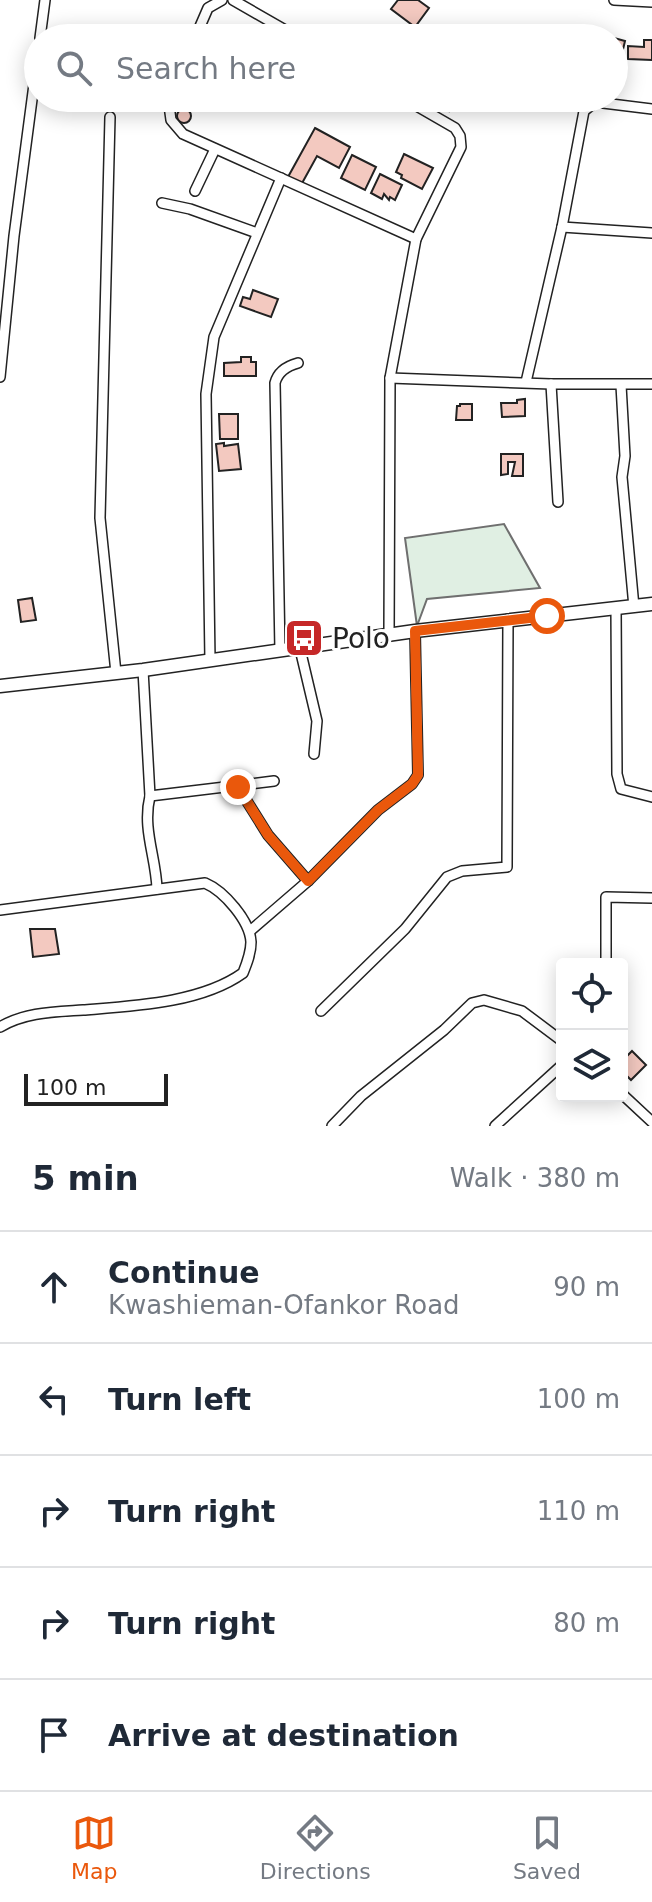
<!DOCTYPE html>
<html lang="en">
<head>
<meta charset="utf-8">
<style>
  :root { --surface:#fff; --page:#f6f6f7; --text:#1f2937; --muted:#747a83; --line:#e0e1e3; --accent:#ea580c }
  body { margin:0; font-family:"DejaVu Sans",sans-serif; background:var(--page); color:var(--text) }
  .controls { position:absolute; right:24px; bottom:24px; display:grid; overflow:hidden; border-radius:8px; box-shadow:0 4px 20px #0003 }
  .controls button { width:72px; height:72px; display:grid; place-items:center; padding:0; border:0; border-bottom:2px solid var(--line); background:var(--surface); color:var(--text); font:40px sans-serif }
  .scale { position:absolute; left:24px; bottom:20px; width:144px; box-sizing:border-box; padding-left:8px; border:4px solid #222; border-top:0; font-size:22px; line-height:28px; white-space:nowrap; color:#222; -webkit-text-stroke:6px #fff; paint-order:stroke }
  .stop { position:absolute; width:24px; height:24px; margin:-18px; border:6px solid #ea580c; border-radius:50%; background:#fff }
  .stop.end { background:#ea580c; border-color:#fff; box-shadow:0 2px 8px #0008 }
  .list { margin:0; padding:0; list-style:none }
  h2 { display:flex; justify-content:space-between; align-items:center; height:104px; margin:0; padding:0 32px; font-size:34px }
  h2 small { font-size:26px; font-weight:400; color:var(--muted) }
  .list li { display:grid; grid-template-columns:52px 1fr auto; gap:24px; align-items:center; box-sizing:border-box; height:112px; padding:0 32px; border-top:2px solid var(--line) }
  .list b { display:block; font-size:30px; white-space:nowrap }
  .list p { margin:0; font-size:26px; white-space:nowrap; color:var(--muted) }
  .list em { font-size:26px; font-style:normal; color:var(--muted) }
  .icon { flex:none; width:44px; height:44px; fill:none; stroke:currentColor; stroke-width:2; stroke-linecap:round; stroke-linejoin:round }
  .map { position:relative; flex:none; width:652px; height:1126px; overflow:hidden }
  .search { position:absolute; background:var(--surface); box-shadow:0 4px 20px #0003; left:24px; right:24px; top:24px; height:88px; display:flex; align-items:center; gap:20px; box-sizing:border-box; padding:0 28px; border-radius:44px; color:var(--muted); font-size:30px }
  .sheet { height:664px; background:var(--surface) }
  nav { display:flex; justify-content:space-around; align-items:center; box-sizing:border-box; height:112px; border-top:2px solid var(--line); background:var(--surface); font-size:22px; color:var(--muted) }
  nav a { display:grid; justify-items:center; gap:4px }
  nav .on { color:var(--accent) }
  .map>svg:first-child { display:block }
  .green { fill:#e0efe3; stroke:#6f6f6f; stroke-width:2 }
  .building { fill:#f3c9c0; stroke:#222; stroke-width:2 }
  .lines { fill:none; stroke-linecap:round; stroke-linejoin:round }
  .street-casing { stroke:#222; stroke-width:12 }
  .secondary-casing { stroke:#222; stroke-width:15 }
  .street { stroke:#fff; stroke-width:9 }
  .secondary { stroke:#fff; stroke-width:12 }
  .route { stroke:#ea580c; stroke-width:10 }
  .labels { text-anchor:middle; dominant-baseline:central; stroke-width:6; stroke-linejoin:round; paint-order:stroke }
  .poi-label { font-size:28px; fill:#222; stroke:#fff; text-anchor:start }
</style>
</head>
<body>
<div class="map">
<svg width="652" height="1126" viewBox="0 0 652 1126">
  <rect width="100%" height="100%" fill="#fff"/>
  <path class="green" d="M504,524L540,588L427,599L417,626L405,538Z"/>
  <g class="building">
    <path d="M398,0H418L429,8L415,27L391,9Z"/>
    <path d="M582,32L612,38H581Z"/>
    <path d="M614,38L625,41L621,58L614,57Z"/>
    <path d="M644,40H652V60L628,59V46L644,47Z"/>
    <path d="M614,61L623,62L621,89H614Z"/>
    <path d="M427,98H448L454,102L449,111Z"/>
    <circle cx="184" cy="116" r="7"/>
    <path d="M315,128L350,147L339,168L317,156L301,185L288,177Z"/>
    <path d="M404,154L433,168L422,189L401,178L402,175L396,172Z"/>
    <path d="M352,155L376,167L365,190L341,178Z"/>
    <path d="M380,174L402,185L395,200L390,197L389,200L384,194L382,199L371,193Z"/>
    <path d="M253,290L278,299L271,317L240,306L243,297L250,299Z"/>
    <path d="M241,357H251V362H256V376H224V363L241,362Z"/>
    <path d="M525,399V416L502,417L501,403H517V400Z"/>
    <path d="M460,404H472V420H456L457,406H460Z"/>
    <path d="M219,414H238V439H220Z"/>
    <path d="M224,443V446L238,444L241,469L219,471L216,444Z"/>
    <path d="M501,454H523V476H512L515,462H508V474L501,475Z"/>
    <path d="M32,598L36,620L21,622L18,600Z"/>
    <path d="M30,929H55L59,954L33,957Z"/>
    <path d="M632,1051L646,1065L631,1080L622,1071V1061Z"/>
  </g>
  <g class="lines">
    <defs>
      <g id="street">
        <path d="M233,0L299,38"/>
        <path d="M614,0L652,2"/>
        <path d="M40,38L45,0"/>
        <path d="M195,38L208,8L222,0"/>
        <path d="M168,98L171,120L183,134L416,239"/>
        <path d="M110,117L100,518L116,673"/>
        <path d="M195,191L215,149"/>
        <path d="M162,203L190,209L257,233"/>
        <path d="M562,227L652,233"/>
        <path d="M0,377L14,236L38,54"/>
        <path d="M390,378L551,384H652"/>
        <path d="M526,382L562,227L584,111L595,102L652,109"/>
        <path d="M551,384L558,502"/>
        <path d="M621,385L625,456L622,477L634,607"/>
        <path d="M616,608L617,774L621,789L652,797"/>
        <path d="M389,636L390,378L416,239L461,147L460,136L455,128L403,98"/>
        <path d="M300,649L317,721L314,754"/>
        <path d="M280,651L275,383C278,371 287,366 298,363"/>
        <path d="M210,660L206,394L214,337L281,178"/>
        <path d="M143,670L150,796C142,829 156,857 157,889"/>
        <path d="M238,787L268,835L308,881"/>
        <path d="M150,796L274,781"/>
        <path d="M0,910L205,883C224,891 250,921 251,942C251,953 247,963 243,973C201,1003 134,1006 83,1010C54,1012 26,1012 0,1027"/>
        <path d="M250,931L308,881L378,810L412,784L418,775L415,631"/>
        <path d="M606,964V897L652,898"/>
        <path d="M321,1011L405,929L447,877L462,871L507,867L508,619"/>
        <path d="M622,1094L652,1122"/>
        <path d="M332,1126L361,1096L444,1030L472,1003L484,1000L522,1011L562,1041"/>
        <path d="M495,1126L562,1065"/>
      </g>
      <path id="secondary" d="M0,686L143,670L415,631L652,604"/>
    </defs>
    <use href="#street" class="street-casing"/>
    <use href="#secondary" class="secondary-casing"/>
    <use href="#street" class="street"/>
    <use href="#secondary" class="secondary"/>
  </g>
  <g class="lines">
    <path class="route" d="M238,787L268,835L308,881L378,810L412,784L418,775L415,631L547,616"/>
  </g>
  <defs>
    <symbol id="bus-square" viewBox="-11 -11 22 22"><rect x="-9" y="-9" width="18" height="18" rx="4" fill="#c62828" stroke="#fff"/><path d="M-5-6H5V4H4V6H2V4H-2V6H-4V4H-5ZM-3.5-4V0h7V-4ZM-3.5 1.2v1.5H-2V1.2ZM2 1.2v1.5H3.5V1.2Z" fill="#fff"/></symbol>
  </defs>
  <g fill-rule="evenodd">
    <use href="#bus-square" x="282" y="616" width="44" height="44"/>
  </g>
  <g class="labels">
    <g class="poi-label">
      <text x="332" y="638">Polo</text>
    </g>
  </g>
</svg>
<div class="controls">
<button><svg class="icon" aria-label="locate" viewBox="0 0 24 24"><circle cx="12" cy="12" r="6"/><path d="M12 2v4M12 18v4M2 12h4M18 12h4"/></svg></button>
<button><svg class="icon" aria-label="layers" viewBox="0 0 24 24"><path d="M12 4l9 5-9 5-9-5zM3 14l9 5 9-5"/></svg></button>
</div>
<div class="scale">100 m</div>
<div class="stop" style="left:547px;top:616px"></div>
<div class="stop end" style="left:238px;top:787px"></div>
<div class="search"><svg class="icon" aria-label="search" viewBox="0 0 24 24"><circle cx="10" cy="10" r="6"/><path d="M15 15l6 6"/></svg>Search here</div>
</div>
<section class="sheet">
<h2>5 min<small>Walk · 380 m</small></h2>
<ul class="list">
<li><svg class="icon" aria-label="ahead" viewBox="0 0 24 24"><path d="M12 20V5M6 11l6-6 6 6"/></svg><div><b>Continue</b><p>Kwashieman-Ofankor Road</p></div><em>90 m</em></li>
<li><svg class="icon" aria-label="left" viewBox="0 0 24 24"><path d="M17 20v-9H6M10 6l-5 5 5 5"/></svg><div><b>Turn left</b></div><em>100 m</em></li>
<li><svg class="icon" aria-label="right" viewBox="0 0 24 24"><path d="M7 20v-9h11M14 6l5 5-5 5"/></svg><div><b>Turn right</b></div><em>110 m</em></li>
<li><svg class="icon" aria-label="right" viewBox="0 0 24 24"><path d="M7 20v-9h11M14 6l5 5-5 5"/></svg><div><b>Turn right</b></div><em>80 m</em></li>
<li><svg class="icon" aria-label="arrive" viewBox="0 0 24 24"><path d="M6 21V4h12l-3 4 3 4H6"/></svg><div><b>Arrive at destination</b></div></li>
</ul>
</section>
<nav>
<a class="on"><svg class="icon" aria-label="map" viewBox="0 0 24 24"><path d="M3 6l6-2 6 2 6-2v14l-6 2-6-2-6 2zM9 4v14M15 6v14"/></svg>Map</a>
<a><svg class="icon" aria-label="directions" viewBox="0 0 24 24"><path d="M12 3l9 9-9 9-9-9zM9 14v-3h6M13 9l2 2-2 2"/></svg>Directions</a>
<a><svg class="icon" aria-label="saved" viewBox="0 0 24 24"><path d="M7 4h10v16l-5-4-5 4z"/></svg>Saved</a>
</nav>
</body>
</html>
